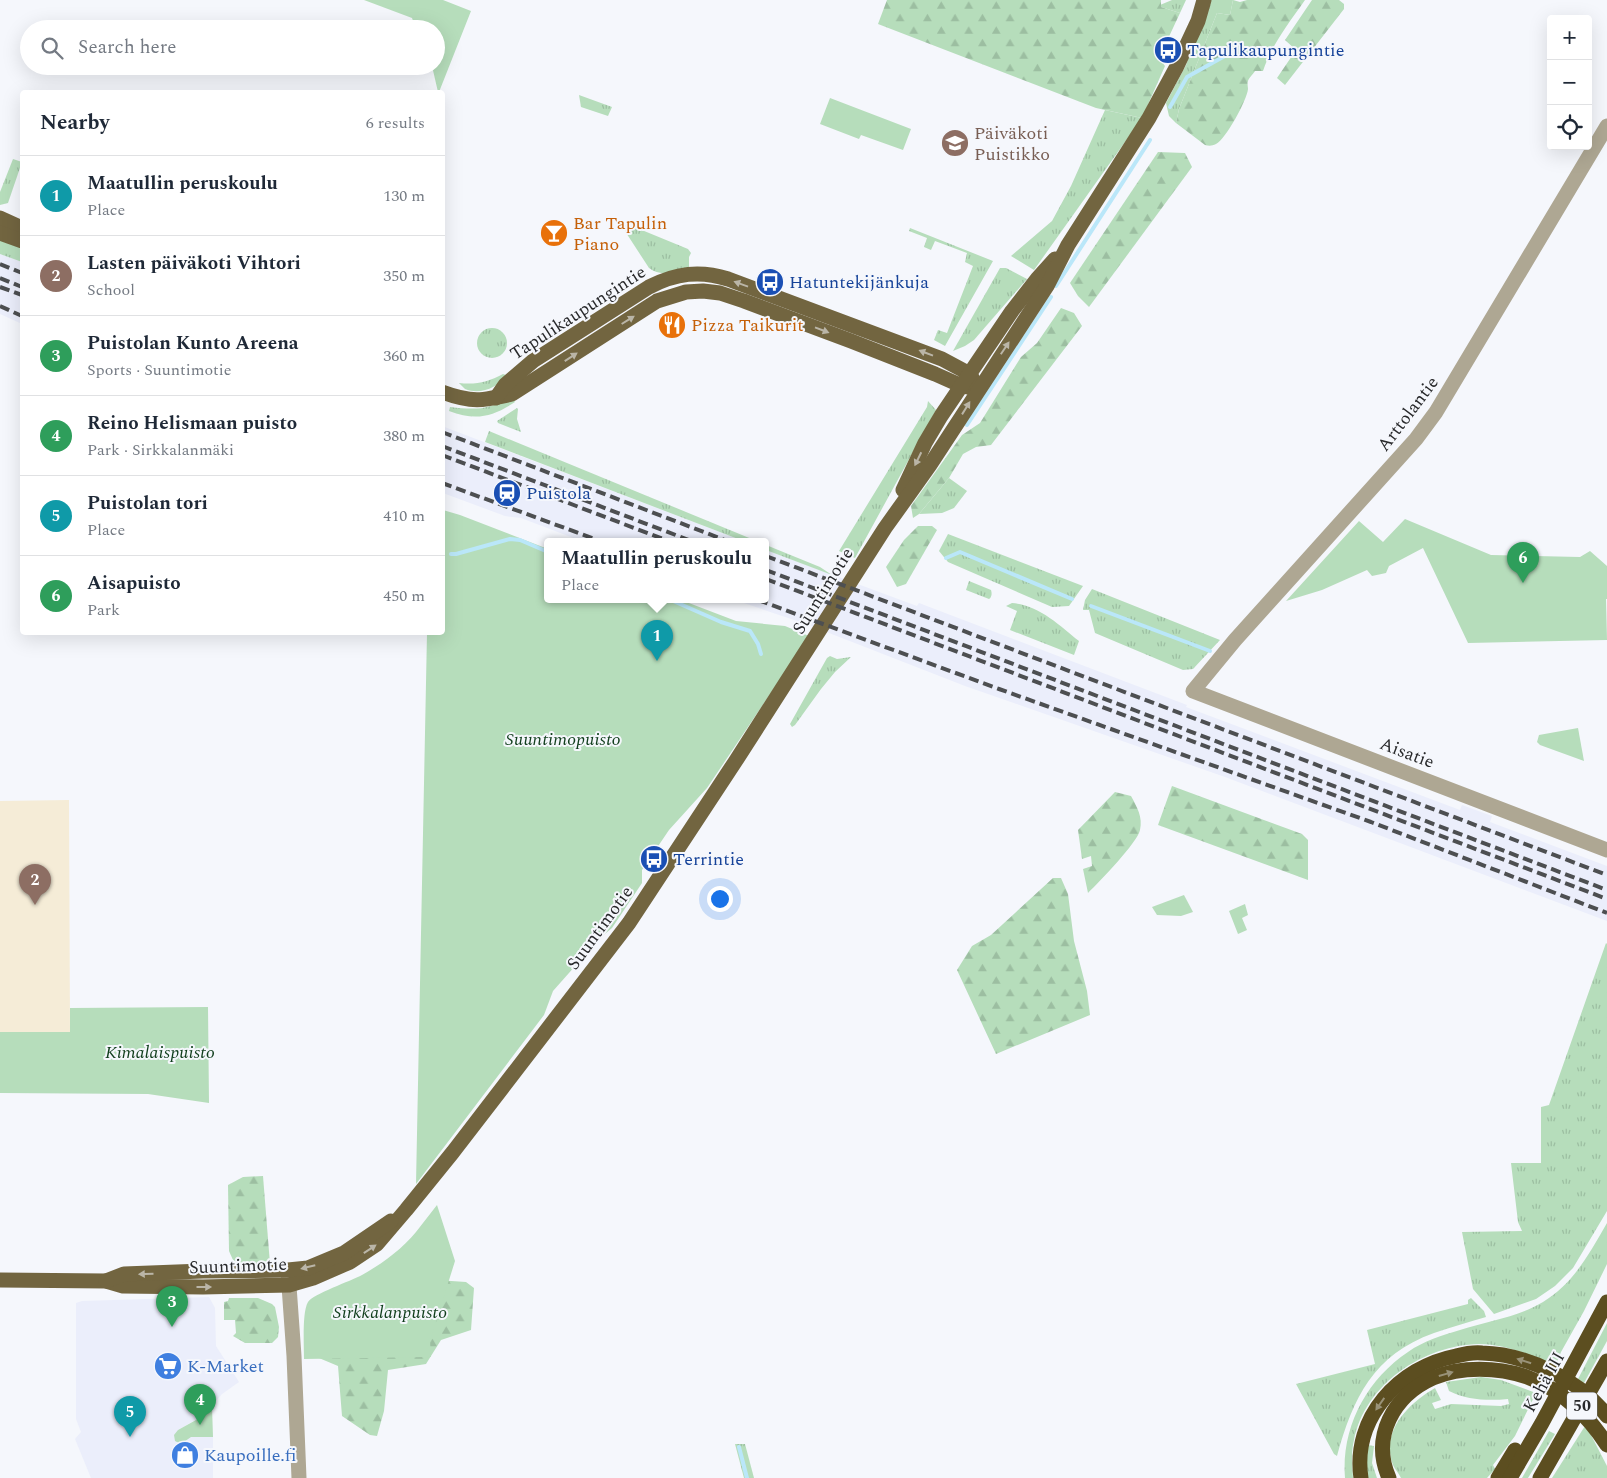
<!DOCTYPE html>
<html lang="en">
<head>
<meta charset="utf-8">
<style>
  :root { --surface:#fff; --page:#f2f2f3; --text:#1f2937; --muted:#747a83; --line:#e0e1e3; --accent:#0f766e }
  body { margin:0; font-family:Spectral,serif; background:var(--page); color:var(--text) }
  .controls { position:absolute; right:15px; top:15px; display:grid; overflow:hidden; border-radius:5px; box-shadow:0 5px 20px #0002 }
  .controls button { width:45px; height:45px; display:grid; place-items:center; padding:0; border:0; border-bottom:1px solid var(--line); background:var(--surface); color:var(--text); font:25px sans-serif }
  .you { position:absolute; left:719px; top:898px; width:18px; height:18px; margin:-12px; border:4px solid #fff; border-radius:50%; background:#1a73e8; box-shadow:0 0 0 8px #1a73e833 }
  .badge { display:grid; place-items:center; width:32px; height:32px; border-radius:50%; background:var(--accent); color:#fff; font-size:16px; font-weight:700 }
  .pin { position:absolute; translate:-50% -41px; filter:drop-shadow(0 1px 2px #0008) }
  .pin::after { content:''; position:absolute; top:26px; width:18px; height:15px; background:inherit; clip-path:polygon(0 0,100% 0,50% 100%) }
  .popup { position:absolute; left:544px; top:538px; width:225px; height:65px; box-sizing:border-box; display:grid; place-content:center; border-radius:5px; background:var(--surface); filter:drop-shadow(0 1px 4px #0005); font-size:16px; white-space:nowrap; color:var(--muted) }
  .popup b { font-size:19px; color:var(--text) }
  .popup::after { content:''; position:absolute; left:50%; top:100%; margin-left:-10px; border:10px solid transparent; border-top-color:var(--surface) }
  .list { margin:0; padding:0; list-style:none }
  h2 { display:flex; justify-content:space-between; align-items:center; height:65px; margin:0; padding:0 20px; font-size:21px }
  h2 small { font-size:16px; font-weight:400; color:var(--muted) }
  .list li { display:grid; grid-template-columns:32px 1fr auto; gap:15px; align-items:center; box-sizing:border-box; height:80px; padding:0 20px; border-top:1px solid var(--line) }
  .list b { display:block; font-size:19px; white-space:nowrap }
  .list p { margin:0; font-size:16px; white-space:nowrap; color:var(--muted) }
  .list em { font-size:16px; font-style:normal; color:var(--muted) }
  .icon { flex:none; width:28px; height:28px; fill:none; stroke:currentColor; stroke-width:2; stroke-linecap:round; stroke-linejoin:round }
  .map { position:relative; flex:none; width:1607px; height:1478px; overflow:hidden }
  .search { position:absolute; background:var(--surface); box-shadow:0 5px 20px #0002; left:20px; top:20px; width:425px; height:55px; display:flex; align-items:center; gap:12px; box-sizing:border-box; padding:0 18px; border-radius:28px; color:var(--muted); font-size:19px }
  .panel { position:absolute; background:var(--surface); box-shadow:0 5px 20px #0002; left:20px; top:90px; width:425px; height:545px; border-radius:5px }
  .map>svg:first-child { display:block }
  .built { fill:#ebeefb }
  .education { fill:#f5ecd7 }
  .grass { fill:url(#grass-tufts) }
  .forest { fill:url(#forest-firs) }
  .green { fill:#b6ddbb }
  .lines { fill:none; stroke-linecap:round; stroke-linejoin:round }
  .stream { stroke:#bae7f9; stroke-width:4 }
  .minor { stroke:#aea793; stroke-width:15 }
  .major { stroke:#726540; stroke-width:15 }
  .highway { stroke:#5c4e20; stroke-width:15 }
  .rail { stroke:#4d4f51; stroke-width:4; stroke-dasharray:10 5; stroke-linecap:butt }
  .oneway { fill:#bab5a7 }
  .oneway2 { fill:#999278 }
  .labels { text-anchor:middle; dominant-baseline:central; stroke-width:4; stroke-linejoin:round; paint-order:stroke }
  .shield { fill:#f5f7fc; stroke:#66676a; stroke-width:1 }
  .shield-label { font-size:16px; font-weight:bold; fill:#28292b }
  .transit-label { font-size:18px; fill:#164399; stroke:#f5f7fc; text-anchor:start }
  .education-label { font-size:18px; fill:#785e54; stroke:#f5f7fc; text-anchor:start }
  .food-label { font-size:18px; fill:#c56008; stroke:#f5f7fc; text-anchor:start }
  .street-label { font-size:18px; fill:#28292b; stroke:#f5f7fc }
  .park-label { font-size:18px; font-style:italic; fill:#103e1c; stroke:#f5f7fc }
  .shop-label { font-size:18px; fill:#366cbe; stroke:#f5f7fc; text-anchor:start }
</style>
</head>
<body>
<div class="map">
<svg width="1607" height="1478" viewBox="0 0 1607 1478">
  <defs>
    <pattern id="grass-tufts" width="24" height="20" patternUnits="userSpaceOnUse" patternTransform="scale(1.25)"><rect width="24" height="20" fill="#b6ddbb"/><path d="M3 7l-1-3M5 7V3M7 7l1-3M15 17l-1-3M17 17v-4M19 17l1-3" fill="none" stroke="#9cbea1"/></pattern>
    <pattern id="forest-firs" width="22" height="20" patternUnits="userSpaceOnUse" patternTransform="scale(1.25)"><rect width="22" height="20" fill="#b6ddbb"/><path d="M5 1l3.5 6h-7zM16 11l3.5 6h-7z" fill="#9cbea1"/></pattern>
  </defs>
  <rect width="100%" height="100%" fill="#f5f7fc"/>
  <g class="built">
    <path d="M0,254L22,262V324L0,314Z"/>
    <path d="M442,426L746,542H584L521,518L505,516L443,493Z"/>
    <path d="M766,550L917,606L919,603L1187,705L1186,707L1460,810L1462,805L1492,816L1490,822L1607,866V921L1225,777L965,686L806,624L735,600H766Z"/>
    <path d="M209,1297L215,1308L216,1346L239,1382L222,1394L202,1416L178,1430L191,1437H213V1478H91L75,1439L81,1432L76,1419V1303L82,1301Z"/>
  </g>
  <path class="education" d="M69,800L70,1032H0V801Z"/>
  <g class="grass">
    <path d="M1172,0H1186L1180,13L1161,7L1160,5Z"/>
    <path d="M1211,0H1233L1230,15L1217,13L1179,109L1176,123L1169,116L1166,103L1186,65Z"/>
    <path d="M579,95L612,107L608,116L581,107Z"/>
    <path d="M1105,110L1142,118L1034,270L1011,256L1052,221L1071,186Z"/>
    <path d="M13,159L22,162L8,203L0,205V192Z"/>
    <path d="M621,225L632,226L688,249L691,253L689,257V267C673,271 663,278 649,268Z"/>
    <path d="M910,228L993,261L945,346L934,340L938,330L947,333L973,266L965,262L967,253L935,241L931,250L924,247L927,238L909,231Z"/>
    <path d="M0,236L22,245V262L0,254Z"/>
    <path d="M1000,268H1006L1027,279L974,340L965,346L953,351Z"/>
    <circle cx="492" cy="343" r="15"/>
    <path d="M503,374L506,375C498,388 480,395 465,389L459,383C476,385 488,382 503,374Z"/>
    <path d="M512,396L515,402C492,417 476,421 449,411L450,407C477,410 488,410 512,396Z"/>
    <path d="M928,401L936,410L855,558L839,551L927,407Z"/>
    <path d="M517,408L518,409L517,419L521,432L498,423L497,421Z"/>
    <path d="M489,431L759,542H746L485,442Z"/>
    <path d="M949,478L967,491L954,508L942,513L919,514Z"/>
    <path d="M948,534L1083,586L1069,606L1052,607L948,562L939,551Z"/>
    <path d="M766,545L820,567L832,575L766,550Z"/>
    <path d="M969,581L991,590C992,593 992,597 989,599L966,590Z"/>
    <path d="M1092,589L1220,640L1193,669L1183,670L1095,633L1089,610H1083L1085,600Z"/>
    <path d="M1012,603C1039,605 1059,625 1079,641L1074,655L1010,630L1017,611L1006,606Z"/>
    <path d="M830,656L837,659L851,657L835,672L821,689L795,725L792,727L790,724L827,658Z"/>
    <path d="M1606,943L1607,944V1211L1573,1268L1555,1286L1536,1299L1494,1314L1473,1289L1462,1232L1522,1231L1518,1222L1511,1163H1541V1107L1549,1105Z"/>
    <path d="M1607,1223V1264L1584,1311L1561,1352L1556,1365C1531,1356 1506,1344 1479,1344C1424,1345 1365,1384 1354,1440C1351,1452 1352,1465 1353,1478H1345C1341,1428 1366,1380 1408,1352C1423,1341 1443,1335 1460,1330C1488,1321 1518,1317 1543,1302C1574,1283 1589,1254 1607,1223Z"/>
    <path d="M1471,1298L1484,1311L1486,1317C1469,1322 1451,1327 1434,1333C1373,1355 1353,1398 1337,1456L1334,1454L1296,1384L1375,1364L1367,1330L1468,1304V1300Z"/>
    <path d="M1607,1323V1341L1584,1383L1578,1379Z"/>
    <path d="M1481,1377L1501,1380L1536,1393L1515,1436L1493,1465L1495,1469L1487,1478H1401C1399,1474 1395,1469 1393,1465C1380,1431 1409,1403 1435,1388L1441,1400L1432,1403L1435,1409L1451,1404L1501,1406L1509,1404L1508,1399C1488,1401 1467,1400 1449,1391L1446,1382Z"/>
    <path d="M1585,1426L1591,1435L1607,1466V1478H1552Z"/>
    <path d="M1549,1431L1555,1434L1528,1478H1522Z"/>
    <path d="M735,1444H745L754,1478H744Z"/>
    <path d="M1367,1445L1374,1446L1372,1463L1377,1478H1366Z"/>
  </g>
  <g class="forest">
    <path d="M887,0H1161V7L1180,13L1159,58L1165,66L1142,118L1096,108L878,24Z"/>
    <path d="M1233,0L1240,2L1247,0H1305C1289,23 1272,44 1263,71H1255C1253,74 1249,78 1248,81C1247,83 1248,87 1248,89C1247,100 1226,139 1216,144C1212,146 1209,146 1205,145L1176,123L1179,109L1217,13L1230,15Z"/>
    <path d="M1312,0H1339L1344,4V9L1285,85L1277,78L1296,50L1285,40Z"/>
    <path d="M1158,152L1185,153L1192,167L1089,307L1078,296L1070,283Z"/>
    <path d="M1061,308L1074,313L1082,326L991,445L976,447L963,454L949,478L919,514L913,518L911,506L962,435L980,423L1021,357L1037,343Z"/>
    <path d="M918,526H932L937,530L906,584L897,587L886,567L904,540Z"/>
    <path d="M1172,786L1302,834L1308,840V880L1158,825Z"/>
    <path d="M1115,792L1131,796C1137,807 1143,817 1140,830C1138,842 1099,882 1088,893L1083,869L1092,866L1091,856L1082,859L1078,830Z"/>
    <path d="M1053,878H1061L1068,894L1074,941L1087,991L1090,1015L996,1054L957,970L972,946L991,935Z"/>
    <path d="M263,1176L270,1264L244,1265L233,1260L229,1251L228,1185L243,1177Z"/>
    <path d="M422,1279L466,1282L474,1288L471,1330L441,1340L426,1364L388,1370L384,1411L377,1436L370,1435L342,1416L338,1366L307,1353Z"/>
    <path d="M229,1298H258L272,1304L275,1307L279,1327L278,1337L272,1343H245L233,1336L236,1333L235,1320H224V1302L228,1301Z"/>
  </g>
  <g class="green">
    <path d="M364,0H443L471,11L439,92H438L432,66H436V29H416L412,18Z"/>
    <path d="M830,98L911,129L903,150L861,135L859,139L820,124Z"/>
    <path d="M443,510L460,515L548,549V600H681L736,621L785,626L809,636L707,788L669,830L642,870V883L612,928L600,938L553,991L544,1015L416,1184L427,633L442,632Z"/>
    <path d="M1405,519L1491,555L1580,557L1590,551L1607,566V599H1606L1607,640L1468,643L1423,548L1389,566L1386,573L1372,576L1367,570L1322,590L1286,601L1359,521L1383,542Z"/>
    <path d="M1578,728L1584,761L1540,745L1537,742L1539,735Z"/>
    <path d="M1184,895L1193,912L1181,916L1157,915L1152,907Z"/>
    <path d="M1245,904L1248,915L1242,918L1247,930L1238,934L1229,911Z"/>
    <path d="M208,1007L209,1103L148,1094L0,1093V1032H70V1008Z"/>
    <path d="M437,1205L455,1261L430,1341L431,1357L304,1359C304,1345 302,1312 308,1302C313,1294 351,1281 362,1275C382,1264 402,1249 416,1232C423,1223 430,1214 437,1205Z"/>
    <path d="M212,1406L213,1437H191L181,1444L175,1441L174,1435L178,1430L196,1420Z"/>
  </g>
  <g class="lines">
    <g class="stream">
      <path d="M1170,107L1187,77L1232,52"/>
      <path d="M1056,286L1150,140"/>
      <path d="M967,425L1051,297"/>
      <path d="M451,554H456L510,539L520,540L548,552"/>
      <path d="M946,558L960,552L1072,599"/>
      <path d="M671,600L721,622L750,631L758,644L761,654"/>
      <path d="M1091,606L1210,651"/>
      <path d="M739,1447L747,1478"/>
    </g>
    <g class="minor">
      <path d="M1607,126L1436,412L1416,439L1235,640L1193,691L1607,850"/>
      <path d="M288,1272L294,1356L299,1478"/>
    </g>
    <g class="major">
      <path d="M0,218L22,228"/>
      <path d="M0,233L22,241"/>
      <path d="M442,392C472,403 482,401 512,394L657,301L686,292L703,291L720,293L744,301L851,341L935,374L962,386L978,389"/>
      <path d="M496,398L505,385L533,361L649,287C676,273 700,270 728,279L942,359L970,374L978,389"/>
      <path d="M903,490L925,443L941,416L1012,311L1037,279L1055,259"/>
      <path d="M0,1280L106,1281L123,1286L203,1287L289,1285L313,1278L350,1262L377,1244L406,1210L453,1152L629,923L735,762L885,528L930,465L1047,286L1068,245L1149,118L1176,68L1198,21L1204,0"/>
      <path d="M106,1281L124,1274L203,1271L288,1270L308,1268L344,1253L391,1221"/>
    </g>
    <g class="highway">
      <path d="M1361,1478C1352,1418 1399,1367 1456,1356C1464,1354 1473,1352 1482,1353C1527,1354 1580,1380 1607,1416"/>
      <path d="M1389,1478C1371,1437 1393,1396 1433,1378C1461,1366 1498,1367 1527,1377C1560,1389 1588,1415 1607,1445"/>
      <path d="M1498,1478L1515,1450"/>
      <path d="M1510,1478L1542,1423L1607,1302"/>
      <path d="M1540,1478L1607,1361"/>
    </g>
    <g class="rail">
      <path d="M0,264L22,273"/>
      <path d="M0,278L22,287"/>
      <path d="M0,287L22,295"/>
      <path d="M0,306L22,316"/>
      <path d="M442,432L730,542"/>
      <path d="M442,446L694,542"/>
      <path d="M442,455L671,542"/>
      <path d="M442,483L603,542"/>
      <path d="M766,556L1607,875"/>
      <path d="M766,570L1607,890"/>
      <path d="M766,579L1607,899"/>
      <path d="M758,600L999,689L1371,822L1607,913"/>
    </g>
  </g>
  <defs><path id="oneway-solid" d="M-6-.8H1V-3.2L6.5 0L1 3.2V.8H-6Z" transform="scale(1.25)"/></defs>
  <g class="oneway">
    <use href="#oneway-solid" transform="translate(741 284) rotate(-160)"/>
    <use href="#oneway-solid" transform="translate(628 320) rotate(-32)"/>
    <use href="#oneway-solid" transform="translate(822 330) rotate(21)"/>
    <use href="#oneway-solid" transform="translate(1005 348) rotate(-56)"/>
    <use href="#oneway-solid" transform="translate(926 353) rotate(-159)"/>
    <use href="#oneway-solid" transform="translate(571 357) rotate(-33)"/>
    <use href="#oneway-solid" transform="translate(966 408) rotate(-58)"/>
    <use href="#oneway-solid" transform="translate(918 459) rotate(116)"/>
    <use href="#oneway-solid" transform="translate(370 1249) rotate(-34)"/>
    <use href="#oneway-solid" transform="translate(308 1267) rotate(166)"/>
    <use href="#oneway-solid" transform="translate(146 1274) rotate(178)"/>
    <use href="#oneway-solid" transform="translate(204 1287)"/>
  </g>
  <g class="oneway2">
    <use href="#oneway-solid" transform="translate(1524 1361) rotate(-162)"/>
    <use href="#oneway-solid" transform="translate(1446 1374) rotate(-16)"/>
    <use href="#oneway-solid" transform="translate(1380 1404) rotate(125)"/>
  </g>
  <defs>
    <symbol id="bus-disc" viewBox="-11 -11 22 22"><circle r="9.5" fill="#1a4fb4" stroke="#f5f7fc"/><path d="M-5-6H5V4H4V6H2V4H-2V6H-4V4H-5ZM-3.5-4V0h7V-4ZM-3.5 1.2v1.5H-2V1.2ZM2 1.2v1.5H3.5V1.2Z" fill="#fff"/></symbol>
    <symbol id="school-disc" viewBox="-11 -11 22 22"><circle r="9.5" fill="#8d6e63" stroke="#f5f7fc"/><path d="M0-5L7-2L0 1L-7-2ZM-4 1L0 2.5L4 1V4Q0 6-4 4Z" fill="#fff"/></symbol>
    <symbol id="bar-disc" viewBox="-11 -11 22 22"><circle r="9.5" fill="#e8710a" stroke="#f5f7fc"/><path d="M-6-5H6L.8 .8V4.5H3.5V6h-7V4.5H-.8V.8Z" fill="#fff"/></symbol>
    <symbol id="restaurant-disc" viewBox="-11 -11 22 22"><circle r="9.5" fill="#e8710a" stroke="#f5f7fc"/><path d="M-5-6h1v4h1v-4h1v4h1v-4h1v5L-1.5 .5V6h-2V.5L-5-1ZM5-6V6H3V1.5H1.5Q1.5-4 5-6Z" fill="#fff"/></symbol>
    <symbol id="station-disc" viewBox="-11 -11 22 22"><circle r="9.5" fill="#1a4fb4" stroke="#f5f7fc"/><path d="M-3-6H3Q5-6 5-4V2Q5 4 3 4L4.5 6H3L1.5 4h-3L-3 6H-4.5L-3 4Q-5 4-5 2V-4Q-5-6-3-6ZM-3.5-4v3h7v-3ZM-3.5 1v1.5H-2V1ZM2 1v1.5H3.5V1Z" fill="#fff"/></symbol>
    <symbol id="supermarket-disc" viewBox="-11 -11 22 22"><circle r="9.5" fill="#3f7fe0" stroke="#f5f7fc"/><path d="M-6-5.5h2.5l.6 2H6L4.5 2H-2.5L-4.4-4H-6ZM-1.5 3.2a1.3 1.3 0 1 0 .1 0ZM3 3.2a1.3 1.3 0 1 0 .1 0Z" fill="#fff"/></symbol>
    <symbol id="shop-disc" viewBox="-11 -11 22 22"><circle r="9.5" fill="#3f7fe0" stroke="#f5f7fc"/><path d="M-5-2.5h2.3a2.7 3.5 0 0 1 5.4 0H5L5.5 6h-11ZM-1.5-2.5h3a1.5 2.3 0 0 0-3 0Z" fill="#fff"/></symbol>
  </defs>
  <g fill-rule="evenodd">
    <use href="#bus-disc" x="1152" y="34" width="32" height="32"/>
    <use href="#school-disc" x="939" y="127" width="32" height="32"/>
    <use href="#bar-disc" x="538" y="217" width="32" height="32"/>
    <use href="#bus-disc" x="754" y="266" width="32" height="32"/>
    <use href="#restaurant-disc" x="656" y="309" width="32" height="32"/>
    <use href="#station-disc" x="491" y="477" width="32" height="32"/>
    <use href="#bus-disc" x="638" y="843" width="32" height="32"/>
    <use href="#supermarket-disc" x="152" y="1350" width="32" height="32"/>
    <use href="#shop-disc" x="169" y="1439" width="32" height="32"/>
  </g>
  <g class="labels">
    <rect class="shield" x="1567" y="1392.5" width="30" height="27" rx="4"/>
    <g class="shield-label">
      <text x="1582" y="1406">50</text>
    </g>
    <g class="transit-label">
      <text x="1187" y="50">Tapulikaupungintie</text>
      <text x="789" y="282">Hatuntekijänkuja</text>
      <text x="526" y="493">Puistola</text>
      <text x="673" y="859">Terrintie</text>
    </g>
    <g class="education-label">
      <text x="974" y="133">Päiväkoti<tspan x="974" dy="21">Puistikko</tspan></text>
    </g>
    <g class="food-label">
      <text x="573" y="223">Bar Tapulin<tspan x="573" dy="21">Piano</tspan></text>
      <text x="691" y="325">Pizza Taikurit</text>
    </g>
    <g class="street-label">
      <text transform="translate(578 313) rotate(-33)">Tapulikaupungintie</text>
      <text transform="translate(1408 414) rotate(-53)">Arttolantie</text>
      <text transform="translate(823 591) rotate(-58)">Suuntimotie</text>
      <text transform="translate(1407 753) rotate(21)">Aisatie</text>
      <text transform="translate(600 928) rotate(-54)">Suuntimotie</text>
      <text transform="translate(238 1266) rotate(-2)">Suuntimotie</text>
      <text transform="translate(1544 1382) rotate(-61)">Kehä III</text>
    </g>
    <g class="park-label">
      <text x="563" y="739">Suuntimopuisto</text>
      <text x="160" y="1052">Kimalaispuisto</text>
      <text x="390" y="1312">Sirkkalanpuisto</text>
    </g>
    <g class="shop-label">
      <text x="187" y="1366">K-Market</text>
      <text x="204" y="1455">Kaupoille.fi</text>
    </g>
  </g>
</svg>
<div class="controls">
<button>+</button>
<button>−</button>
<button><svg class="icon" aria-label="locate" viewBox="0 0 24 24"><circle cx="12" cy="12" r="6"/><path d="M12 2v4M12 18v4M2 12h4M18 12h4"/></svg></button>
</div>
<div class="you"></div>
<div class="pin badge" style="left:657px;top:661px;background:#0f9aa8">1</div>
<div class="popup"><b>Maatullin peruskoulu</b>Place</div>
<div class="pin badge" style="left:35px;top:905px;background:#8d6e63">2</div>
<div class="pin badge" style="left:172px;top:1327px;background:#2e9e5b">3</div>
<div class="pin badge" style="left:200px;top:1425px;background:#2e9e5b">4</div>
<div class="pin badge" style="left:130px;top:1437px;background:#0f9aa8">5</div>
<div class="pin badge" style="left:1523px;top:583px;background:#2e9e5b">6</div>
<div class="search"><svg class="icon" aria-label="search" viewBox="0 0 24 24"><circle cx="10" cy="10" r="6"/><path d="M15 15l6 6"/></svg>Search here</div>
<section class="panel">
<h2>Nearby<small>6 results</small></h2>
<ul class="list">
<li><span class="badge" style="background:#0f9aa8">1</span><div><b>Maatullin peruskoulu</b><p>Place</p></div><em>130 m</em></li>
<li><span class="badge" style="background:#8d6e63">2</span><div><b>Lasten päiväkoti Vihtori</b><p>School</p></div><em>350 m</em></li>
<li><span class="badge" style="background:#2e9e5b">3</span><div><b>Puistolan Kunto Areena</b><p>Sports · Suuntimotie</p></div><em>360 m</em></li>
<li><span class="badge" style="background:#2e9e5b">4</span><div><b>Reino Helismaan puisto</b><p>Park · Sirkkalanmäki</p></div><em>380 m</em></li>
<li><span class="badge" style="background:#0f9aa8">5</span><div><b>Puistolan tori</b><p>Place</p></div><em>410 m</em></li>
<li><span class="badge" style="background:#2e9e5b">6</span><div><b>Aisapuisto</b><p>Park</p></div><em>450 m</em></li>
</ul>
</section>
</div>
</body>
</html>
